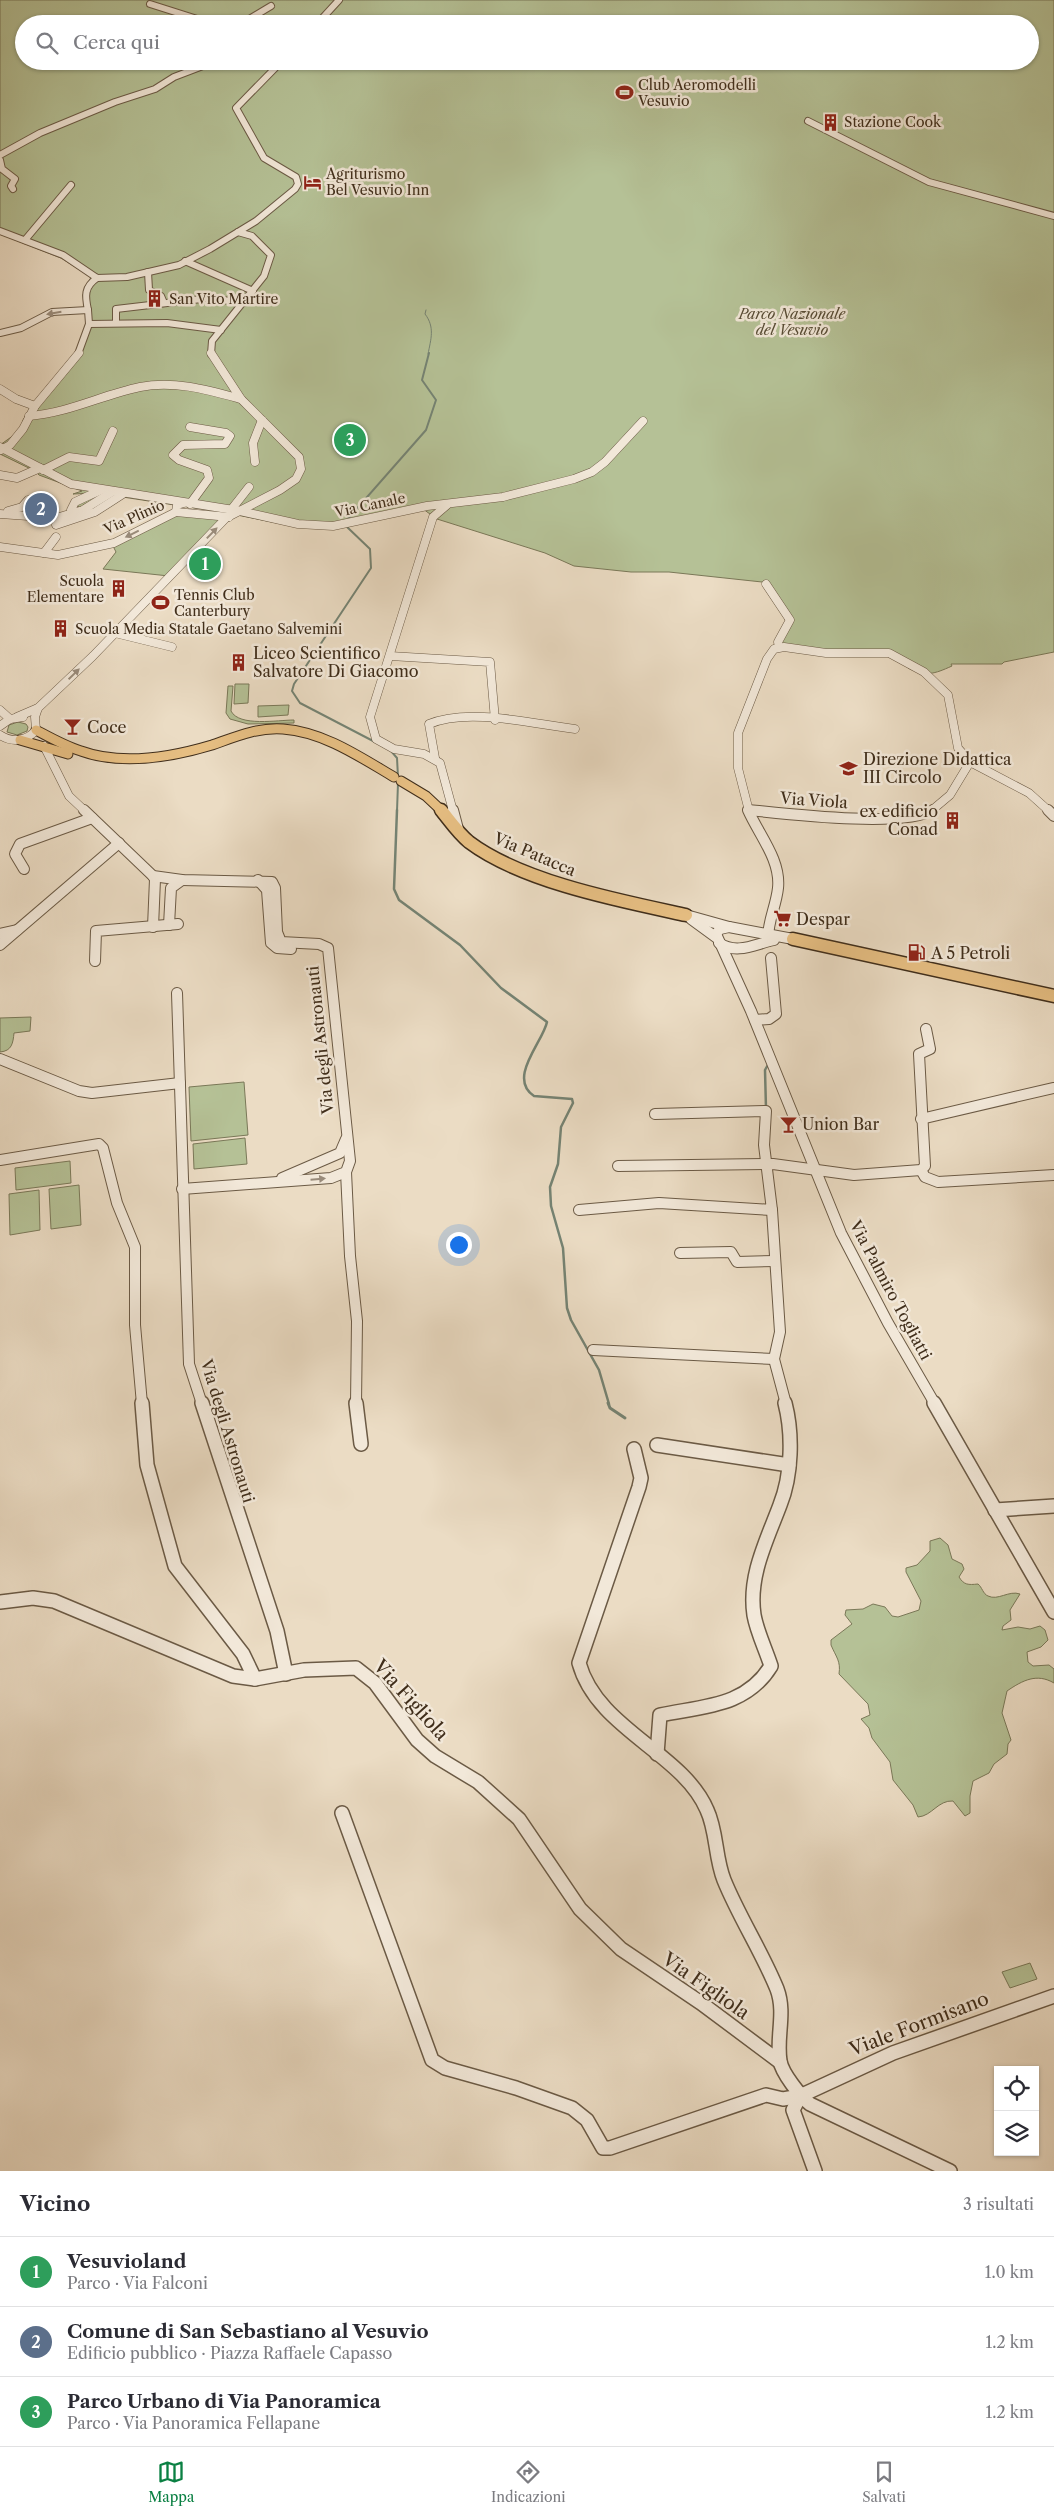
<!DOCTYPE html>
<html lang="it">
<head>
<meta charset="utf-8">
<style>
  :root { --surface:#fff; --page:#f2f2f3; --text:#2b2b33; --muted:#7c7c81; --line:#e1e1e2; --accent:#0b8043 }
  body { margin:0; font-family:"Libre Caslon Text",serif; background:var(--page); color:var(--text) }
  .controls { position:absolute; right:15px; bottom:15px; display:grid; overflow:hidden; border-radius:0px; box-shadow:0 1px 4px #0004 }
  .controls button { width:45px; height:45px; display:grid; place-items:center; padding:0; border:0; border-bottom:1px solid var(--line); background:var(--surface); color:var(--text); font:25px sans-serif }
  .you { position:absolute; left:458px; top:1244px; width:18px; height:18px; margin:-12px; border:4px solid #fff; border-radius:50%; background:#1a73e8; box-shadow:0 0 0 8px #1a73e833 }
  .badge { display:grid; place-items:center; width:32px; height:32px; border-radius:50%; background:var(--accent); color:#fff; font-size:16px; font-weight:700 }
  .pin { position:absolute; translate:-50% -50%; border:2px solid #fff; box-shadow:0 1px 5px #0006 }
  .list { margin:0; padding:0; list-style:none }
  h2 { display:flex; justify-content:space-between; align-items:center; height:65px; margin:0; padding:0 20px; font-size:21px }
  h2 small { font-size:16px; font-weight:400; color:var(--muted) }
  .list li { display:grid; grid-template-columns:32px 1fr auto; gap:15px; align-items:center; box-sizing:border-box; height:70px; padding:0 20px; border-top:1px solid var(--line) }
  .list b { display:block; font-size:19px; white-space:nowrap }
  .list p { margin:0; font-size:16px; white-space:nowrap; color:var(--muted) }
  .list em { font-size:16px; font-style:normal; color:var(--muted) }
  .icon { flex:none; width:28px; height:28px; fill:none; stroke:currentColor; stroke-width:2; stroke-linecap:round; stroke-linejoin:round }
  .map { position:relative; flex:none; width:1054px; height:2171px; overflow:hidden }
  .search { position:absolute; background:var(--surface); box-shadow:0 1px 4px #0004; left:15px; right:15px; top:15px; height:55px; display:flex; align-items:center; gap:12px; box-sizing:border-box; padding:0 18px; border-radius:28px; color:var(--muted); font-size:19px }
  .sheet { height:275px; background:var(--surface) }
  nav { display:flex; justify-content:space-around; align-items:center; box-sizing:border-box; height:70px; border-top:1px solid var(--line); background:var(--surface); font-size:14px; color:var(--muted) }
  nav a { display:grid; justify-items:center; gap:2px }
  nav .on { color:var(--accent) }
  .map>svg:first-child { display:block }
  .green { fill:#b5c196; stroke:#7a7858; fill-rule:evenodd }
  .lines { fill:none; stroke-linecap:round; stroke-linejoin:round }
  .stream-far3 { stroke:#758373; stroke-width:1 }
  .stream-far2 { stroke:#758373; stroke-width:2 }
  .stream-far1 { stroke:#758373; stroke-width:2.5 }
  .stream { stroke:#758373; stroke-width:3 }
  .minor-far3-casing { stroke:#6b5a45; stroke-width:8 }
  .minor-far2-casing { stroke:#6b5a45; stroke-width:9 }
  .minor-far1-casing { stroke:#6b5a45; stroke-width:12 }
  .minor-casing { stroke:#6b5a45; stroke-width:16 }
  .major-far1-casing { stroke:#402e1b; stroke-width:11 }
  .major-casing { stroke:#402e1b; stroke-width:15 }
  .minor-far3 { stroke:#f2e8d9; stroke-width:6 }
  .minor-far2 { stroke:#f2e8d9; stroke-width:8 }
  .minor-far1 { stroke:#f2e8d9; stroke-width:10 }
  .minor { stroke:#f2e8d9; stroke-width:13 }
  .major-far1 { stroke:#e6be82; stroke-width:9 }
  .major { stroke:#e6be82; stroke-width:12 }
  .oneway { fill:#998b7a }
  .labels { text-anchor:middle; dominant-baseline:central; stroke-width:5; stroke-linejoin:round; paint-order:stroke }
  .far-poi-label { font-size:14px; fill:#402e1b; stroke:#f2e8d9; text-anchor:start }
  .far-park-label { font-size:14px; font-style:italic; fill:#574b34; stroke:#f2e8d9 }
  .far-street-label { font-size:14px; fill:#402e1b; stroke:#f2e8d9 }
  .poi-label { font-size:16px; fill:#402e1b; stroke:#f2e8d9; text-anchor:start }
  .street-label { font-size:16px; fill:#402e1b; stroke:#f2e8d9 }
  .near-street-label { font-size:19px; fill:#402e1b; stroke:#f2e8d9 }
</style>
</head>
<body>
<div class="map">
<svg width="1054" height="2171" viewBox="0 0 1054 2171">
  <rect width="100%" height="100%" fill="#ebdcc4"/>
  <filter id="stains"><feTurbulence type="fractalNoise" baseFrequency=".004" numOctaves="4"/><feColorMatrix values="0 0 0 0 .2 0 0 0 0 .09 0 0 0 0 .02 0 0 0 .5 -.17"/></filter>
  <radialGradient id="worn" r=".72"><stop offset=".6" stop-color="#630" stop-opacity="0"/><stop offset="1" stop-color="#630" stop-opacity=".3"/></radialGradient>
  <g class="green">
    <path d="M0,0H1054V652L1004,662L1002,664H951L952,666C934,674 926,677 908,668L909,666C899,662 891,656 880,655C857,652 791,659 776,644C799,624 776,600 762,582L669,572H631L574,566L545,553L437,519L423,509L327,529L287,525L227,513L116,496C100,506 70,525 53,522L55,519L83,512L112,495L105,494L92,503L89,502L83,505L85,507L74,510L79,507L75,505L80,501H84L99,496V493C90,492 83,494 73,494L82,491L39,475L35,471L0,454V445L21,430L23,420L31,407L41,398L79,350L87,323L83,295L91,277L61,258L0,234ZM24,24H1030V61H24Z"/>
    <path d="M175,513L221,520L169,576L103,569L116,552L112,544Z"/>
    <path d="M235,684H249L248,703L234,704Z"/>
    <path d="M228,686H233L231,711C239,727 278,720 294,720V723L248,724L230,719L226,713Z"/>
    <path d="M289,705L288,715L258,717V706Z"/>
    <path d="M18,722L26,724L28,727L27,731L17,735L7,732L9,725Z"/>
    <path d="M31,1017L30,1031L14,1033C13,1043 12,1051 0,1052V1018Z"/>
    <path d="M244,1082L248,1135L191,1141L189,1087Z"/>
    <path d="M245,1138L247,1164L194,1169L193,1144Z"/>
    <path d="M70,1161L71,1183L16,1190L15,1168Z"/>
    <path d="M79,1185L81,1225L51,1229L49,1189Z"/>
    <path d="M39,1190L40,1230L10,1235L9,1194Z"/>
    <path d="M940,1538L948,1545L952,1559L962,1564L964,1569L959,1577C964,1585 968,1585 978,1584C982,1587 983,1594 988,1596C998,1601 1009,1590 1020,1594L1010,1610L1011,1620L1003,1626L1002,1630L1018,1627L1030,1629L1040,1626L1045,1630L1048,1640L1041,1647L1027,1652L1028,1662L1033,1666L1049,1665L1054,1669V1683C1037,1673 1023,1680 1007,1691L1002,1713L1011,1740L1008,1744L1007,1754L994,1764L989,1773L973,1781L970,1796V1813L965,1816L953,1801C938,1800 932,1816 918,1817L913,1805L893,1780L890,1762L872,1738L869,1728L861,1719L870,1715L868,1704L839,1674C841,1661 836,1657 831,1645V1640L852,1624L845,1615L846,1610L863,1609L873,1604L885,1607L892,1616L898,1617L919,1610L921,1601L906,1572V1568L917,1565L930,1551V1541Z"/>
    <path d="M1030,1963L1037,1979L1010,1988L1002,1972Z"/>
  </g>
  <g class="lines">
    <path class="stream-far3" d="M426,310L425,314C435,327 431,339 428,354"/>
    <g class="stream-far2">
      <path d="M346,521L426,430L436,400L422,380L429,353"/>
      <path d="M346,526L370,549L371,568L294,684L292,691L300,703L375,742"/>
      <path d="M391,751L397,758L398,777"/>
      <path d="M397,811L398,783"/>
    </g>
    <g class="stream-far1">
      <path d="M397,810L394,889L399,900L460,945L501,988L547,1022C543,1042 507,1078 534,1096L572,1099L573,1103L561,1127L558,1164L550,1187L551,1206L563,1248L567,1308L571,1320L599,1370L609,1404"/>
      <path d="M766,1109L765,1070L769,1063"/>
    </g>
    <path class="stream" d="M608,1403L610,1408L625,1418"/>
    <defs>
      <g id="minor-far3">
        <path d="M150,4L213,24"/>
        <path d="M241,24L271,6"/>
        <path d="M317,24L339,0"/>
        <path d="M808,121L929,182L1054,216"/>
        <path d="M0,155L40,133L115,102L155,89L174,77L216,61"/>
        <path d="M0,160L2,169L15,179L11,186L13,189"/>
        <path d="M0,231L63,255L97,278L127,277L179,265L210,249L256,221L295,189L298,184L296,177L264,158L236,108L282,61"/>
        <path d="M25,240L71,185"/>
        <path d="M185,261L253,291"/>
        <path d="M148,272L149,290L161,296L164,303"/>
        <path d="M88,310C85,296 84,287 97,278"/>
        <path d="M116,323V309L210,298L243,303"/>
        <path d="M0,333L21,328L52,312L88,310L89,324"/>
        <path d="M78,354L89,324L167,323L221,330"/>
        <path d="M211,354L212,341L264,276L271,255L252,236L238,232"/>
      </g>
      <g id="minor-far2">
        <path d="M0,389L16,399L35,406"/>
        <path d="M29,416C68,413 102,395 140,387C174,380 208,390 241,399"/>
        <path d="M190,427L226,433L230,436L225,444L183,445L173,455L179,460L207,470L209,478L190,504"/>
        <path d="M0,447L71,484L240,511L298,524L333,526L427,506L503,497L574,479L592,472L605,462L643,421"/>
        <path d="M1,450L10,445L23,429L35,406L79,353"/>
        <path d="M255,462L253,443L262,420"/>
        <path d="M43,470L69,457L99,461L113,431"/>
        <path d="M0,475L17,478L40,468"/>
        <path d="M447,505L433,517L370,717L376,739L394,749L424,754L440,763L453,811"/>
        <path d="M231,510L249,487"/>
        <path d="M8,511L22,507L28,500"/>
        <path d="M176,512L229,517"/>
        <path d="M73,513L71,510L75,502L101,490"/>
        <path d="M0,514L56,518L83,510L112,492"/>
        <path d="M56,525L95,512L123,494"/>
        <path d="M0,547L58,555L114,543L176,512L177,505L184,503"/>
        <path d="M44,553L56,537"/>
        <path d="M766,584L790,620L778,642L779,647"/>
        <path d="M115,633L172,647"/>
        <path d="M390,656L490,662L495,720"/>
        <path d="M0,710L10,719"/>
        <path d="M17,717L38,708L93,656L226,518L280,490L296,479L301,469L299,457L241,399L211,353"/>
        <path d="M0,726L10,719L23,717"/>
        <path d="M0,735C12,743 27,741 36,730L35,717L38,708"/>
        <path d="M44,746L69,796L85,811"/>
        <path d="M435,758L429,724C468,707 533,724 575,729"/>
        <path d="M748,810L763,811"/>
        <path d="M749,811L738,768V733L767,659L774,649L784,647L826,653H889L924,672L948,695L958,748L970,762L1029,793L1049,811"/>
        <path d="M931,811L950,795L970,762"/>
      </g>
      <g id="minor-far1">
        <path d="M84,810L153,876L182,880L272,882L275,888L277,932L281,942L319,944L328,948L350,1161L346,1172L331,1178L182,1189"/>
        <path d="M453,810L458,829"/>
        <path d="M748,810C759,835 781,860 778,888C776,907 767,922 768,941"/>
        <path d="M749,810C788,814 904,828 933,810"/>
        <path d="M1048,810L1054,816"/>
        <path d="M24,869L15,854L20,844L92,818"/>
        <path d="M153,876L155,879L153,927"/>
        <path d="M258,880L267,890L271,943L277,948L291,949"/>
        <path d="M686,915L729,927"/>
        <path d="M691,919L717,938"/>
        <path d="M169,925L171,888L182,880"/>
        <path d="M0,934L17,930"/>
        <path d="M793,939L729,927L720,929L716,934L751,1011L841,1233L888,1323L935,1404"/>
        <path d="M719,943C737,955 755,944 774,940"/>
        <path d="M0,945L119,843"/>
        <path d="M95,961L96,931L178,924"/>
        <path d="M177,993L189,1364L202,1404"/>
        <path d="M755,1020L769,1019L776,1014L771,958"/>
        <path d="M0,1059L79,1091L92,1093L180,1083"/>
        <path d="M921,1119L1053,1088"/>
        <path d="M0,1160L99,1144L103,1148L117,1203L135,1247V1325L142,1404"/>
        <path d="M618,1166L773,1164L854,1175L921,1170L925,1166L919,1054L930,1049L926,1029"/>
        <path d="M921,1170L925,1177L938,1182L1054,1175"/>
        <path d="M346,1172L350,1256L357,1321L356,1404"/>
        <path d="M282,1178L340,1153L346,1139"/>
        <path d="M579,1210L659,1203L772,1210L764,1145L766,1111L655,1114"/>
        <path d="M772,1210L780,1332L774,1359L786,1404"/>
        <path d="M680,1253L731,1252L737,1262L775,1261"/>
        <path d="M593,1350L774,1359"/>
      </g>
      <g id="minor">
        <path d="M142,1403L147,1465L175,1566L243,1654L255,1679"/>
        <path d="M202,1403L277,1631L286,1674"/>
        <path d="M356,1403L361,1444"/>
        <path d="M934,1403L1054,1612"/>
        <path d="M657,1445L789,1465"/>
        <path d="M634,1449L641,1478L639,1487L579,1663C597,1729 683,1753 707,1810C717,1831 715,1858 724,1880C739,1917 762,1952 777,1989C786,2013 776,2037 780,2061C782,2073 800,2096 810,2104L950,2171"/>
        <path d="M995,1510L1054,1506"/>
        <path d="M0,1602L33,1598L54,1601L233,1676L255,1679L304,1670L356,1668L375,1683L417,1740L435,1756L478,1782L519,1819L580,1909L621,1949L701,2003L780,2062"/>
        <path d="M657,1754L660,1715C703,1706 746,1707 771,1666C766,1650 757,1632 754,1615C748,1576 767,1540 780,1505C792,1475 793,1434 785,1403"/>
        <path d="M342,1813L432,2060L445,2068L516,2088L572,2108L587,2120L603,2148H610L766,2095L783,2099L800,2096L893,2053L1054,1996"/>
        <path d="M800,2096L793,2110L815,2171"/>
      </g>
      <g id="major-far1">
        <path d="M36,730C51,738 65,746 81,751C122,766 172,757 212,745C235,737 258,727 283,729C324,732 360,757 394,777"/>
        <path d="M20,740L68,754"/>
        <path d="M401,781L426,796L442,811"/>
      </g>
      <g id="major">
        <path d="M441,810C450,821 458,833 469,842C522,882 621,901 686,915"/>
        <path d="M793,939L1054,996"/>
      </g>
    </defs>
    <use href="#minor-far3" class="minor-far3-casing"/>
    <use href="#minor-far2" class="minor-far2-casing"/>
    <use href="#minor-far1" class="minor-far1-casing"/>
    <use href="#minor" class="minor-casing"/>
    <use href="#major-far1" class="major-far1-casing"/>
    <use href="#major" class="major-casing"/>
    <use href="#minor-far3" class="minor-far3"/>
    <use href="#minor-far2" class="minor-far2"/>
    <use href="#minor-far1" class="minor-far1"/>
    <use href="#minor" class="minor"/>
    <use href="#major-far1" class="major-far1"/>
    <use href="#major" class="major"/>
  </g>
  <defs><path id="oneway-solid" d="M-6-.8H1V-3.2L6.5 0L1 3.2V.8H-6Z" transform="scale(1.25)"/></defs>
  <g class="oneway">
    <use href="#oneway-solid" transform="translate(54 313) rotate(170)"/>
    <use href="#oneway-solid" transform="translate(212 533) rotate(-46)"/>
    <use href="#oneway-solid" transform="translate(132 534) rotate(154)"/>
    <use href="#oneway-solid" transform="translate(74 674) rotate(-44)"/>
    <use href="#oneway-solid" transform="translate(318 1179) rotate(-5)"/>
  </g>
  <defs>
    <symbol id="stadium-bare" viewBox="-9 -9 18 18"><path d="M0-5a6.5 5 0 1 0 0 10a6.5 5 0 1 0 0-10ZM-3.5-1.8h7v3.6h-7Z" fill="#8f2418" stroke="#f2e8d9" stroke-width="2.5" paint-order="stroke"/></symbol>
    <symbol id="building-bare" viewBox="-9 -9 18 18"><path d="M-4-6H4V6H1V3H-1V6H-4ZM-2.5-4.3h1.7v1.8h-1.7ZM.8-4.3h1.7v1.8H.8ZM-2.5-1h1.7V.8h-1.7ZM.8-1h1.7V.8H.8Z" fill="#8f2418" stroke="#f2e8d9" stroke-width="2.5" paint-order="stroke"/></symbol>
    <symbol id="hotel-bare" viewBox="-9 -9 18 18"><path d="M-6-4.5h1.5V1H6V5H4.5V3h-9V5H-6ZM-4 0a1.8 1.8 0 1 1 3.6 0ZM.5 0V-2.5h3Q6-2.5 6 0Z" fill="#8f2418" stroke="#f2e8d9" stroke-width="2.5" paint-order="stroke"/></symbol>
    <symbol id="bar-bare" viewBox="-9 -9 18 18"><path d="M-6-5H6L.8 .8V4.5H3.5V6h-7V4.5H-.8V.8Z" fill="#8f2418" stroke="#f2e8d9" stroke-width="2.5" paint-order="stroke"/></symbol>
    <symbol id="school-bare" viewBox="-9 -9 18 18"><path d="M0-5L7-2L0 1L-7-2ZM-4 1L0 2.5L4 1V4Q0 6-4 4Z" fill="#8f2418" stroke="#f2e8d9" stroke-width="2.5" paint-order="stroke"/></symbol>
    <symbol id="supermarket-bare" viewBox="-9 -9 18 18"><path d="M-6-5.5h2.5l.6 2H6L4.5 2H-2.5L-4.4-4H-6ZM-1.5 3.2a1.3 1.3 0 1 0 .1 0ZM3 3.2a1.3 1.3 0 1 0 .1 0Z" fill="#8f2418" stroke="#f2e8d9" stroke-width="2.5" paint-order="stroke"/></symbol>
    <symbol id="fuel-bare" viewBox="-9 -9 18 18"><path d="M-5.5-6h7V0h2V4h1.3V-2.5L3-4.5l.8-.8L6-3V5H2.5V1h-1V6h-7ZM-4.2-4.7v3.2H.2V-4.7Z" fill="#8f2418" stroke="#f2e8d9" stroke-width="2.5" paint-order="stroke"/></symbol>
  </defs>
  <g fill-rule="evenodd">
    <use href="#stadium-bare" x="612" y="80" width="25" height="25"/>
    <use href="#building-bare" x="818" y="110" width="25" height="25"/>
    <use href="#hotel-bare" x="300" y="170" width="25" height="25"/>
    <use href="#building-bare" x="142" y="286" width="25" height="25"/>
    <use href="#building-bare" x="106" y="576" width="25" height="25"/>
    <use href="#stadium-bare" x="148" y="590" width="25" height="25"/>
    <use href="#building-bare" x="48" y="616" width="25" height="25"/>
    <use href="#building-bare" x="226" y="650" width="25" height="25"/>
    <use href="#bar-bare" x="60" y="714" width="25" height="25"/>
    <use href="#school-bare" x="836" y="756" width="25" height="25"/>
    <use href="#building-bare" x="940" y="808" width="25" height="25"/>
    <use href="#supermarket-bare" x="770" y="906" width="25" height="25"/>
    <use href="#fuel-bare" x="904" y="940" width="25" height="25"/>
    <use href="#bar-bare" x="776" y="1112" width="25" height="25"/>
  </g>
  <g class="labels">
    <g class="far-poi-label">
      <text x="638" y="85">Club Aeromodelli<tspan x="638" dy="16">Vesuvio</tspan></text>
      <text x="844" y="122">Stazione Cook</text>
      <text x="326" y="174">Agriturismo<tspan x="326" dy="16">Bel Vesuvio Inn</tspan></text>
      <text x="169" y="299">San Vito Martire</text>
      <text x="104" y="581" text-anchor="end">Scuola<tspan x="104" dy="16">Elementare</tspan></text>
      <text x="174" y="595">Tennis Club<tspan x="174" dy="16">Canterbury</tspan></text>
      <text x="75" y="629">Scuola Media Statale Gaetano Salvemini</text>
    </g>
    <g class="far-park-label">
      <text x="792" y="314">Parco Nazionale<tspan x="792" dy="16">del Vesuvio</tspan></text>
    </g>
    <g class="far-street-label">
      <text transform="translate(370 505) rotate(-12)">Via Canale</text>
      <text transform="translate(134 517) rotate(-24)">Via Plinio</text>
    </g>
    <g class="poi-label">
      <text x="253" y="653">Liceo Scientifico<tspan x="253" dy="18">Salvatore Di Giacomo</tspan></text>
      <text x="87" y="727">Coce</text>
      <text x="863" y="759">Direzione Didattica<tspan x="863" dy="18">III Circolo</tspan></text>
      <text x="938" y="811" text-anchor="end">ex edificio<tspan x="938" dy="18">Conad</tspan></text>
      <text x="796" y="919">Despar</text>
      <text x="931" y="953">A 5 Petroli</text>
      <text x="802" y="1124">Union Bar</text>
    </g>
    <g class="street-label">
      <text transform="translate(814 800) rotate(4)">Via Viola</text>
      <text transform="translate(535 854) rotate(23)">Via Patacca</text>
      <text transform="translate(320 1040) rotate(-96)">Via degli Astronauti</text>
      <text transform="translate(891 1290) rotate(62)">Via Palmiro Togliatti</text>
      <text transform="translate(228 1431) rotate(73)">Via degli Astronauti</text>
    </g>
    <g class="near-street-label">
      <text transform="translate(411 1700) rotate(48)">Via Figliola</text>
      <text transform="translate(706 1986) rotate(35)">Via Figliola</text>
      <text transform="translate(919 2024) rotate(-21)">Viale Formisano</text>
    </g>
  </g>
  <rect width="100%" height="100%" filter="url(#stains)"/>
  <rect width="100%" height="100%" fill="url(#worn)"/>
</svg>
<div class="controls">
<button><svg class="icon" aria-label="locate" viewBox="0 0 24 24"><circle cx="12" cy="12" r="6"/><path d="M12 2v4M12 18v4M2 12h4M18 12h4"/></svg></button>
<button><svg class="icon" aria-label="layers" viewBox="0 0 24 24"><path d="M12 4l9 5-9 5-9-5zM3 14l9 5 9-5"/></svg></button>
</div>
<div class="you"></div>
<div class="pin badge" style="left:205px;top:564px;background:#2e9e5b">1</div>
<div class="pin badge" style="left:41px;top:509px;background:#5c6f8a">2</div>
<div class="pin badge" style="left:350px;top:440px;background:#2e9e5b">3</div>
<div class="search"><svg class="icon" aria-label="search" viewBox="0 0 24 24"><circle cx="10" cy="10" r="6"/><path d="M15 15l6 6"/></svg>Cerca qui</div>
</div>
<section class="sheet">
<h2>Vicino<small>3 risultati</small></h2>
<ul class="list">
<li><span class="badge" style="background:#2e9e5b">1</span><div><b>Vesuvioland</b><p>Parco · Via Falconi</p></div><em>1.0 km</em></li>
<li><span class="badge" style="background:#5c6f8a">2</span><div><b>Comune di San Sebastiano al Vesuvio</b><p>Edificio pubblico · Piazza Raffaele Capasso</p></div><em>1.2 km</em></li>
<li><span class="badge" style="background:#2e9e5b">3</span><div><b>Parco Urbano di Via Panoramica</b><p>Parco · Via Panoramica Fellapane</p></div><em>1.2 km</em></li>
</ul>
</section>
<nav>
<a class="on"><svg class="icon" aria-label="map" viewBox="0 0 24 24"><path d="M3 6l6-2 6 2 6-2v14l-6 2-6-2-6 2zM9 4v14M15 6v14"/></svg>Mappa</a>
<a><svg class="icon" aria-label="directions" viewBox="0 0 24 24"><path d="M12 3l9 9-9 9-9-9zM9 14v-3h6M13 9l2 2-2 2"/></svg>Indicazioni</a>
<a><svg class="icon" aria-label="saved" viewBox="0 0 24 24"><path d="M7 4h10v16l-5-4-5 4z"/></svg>Salvati</a>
</nav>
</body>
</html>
